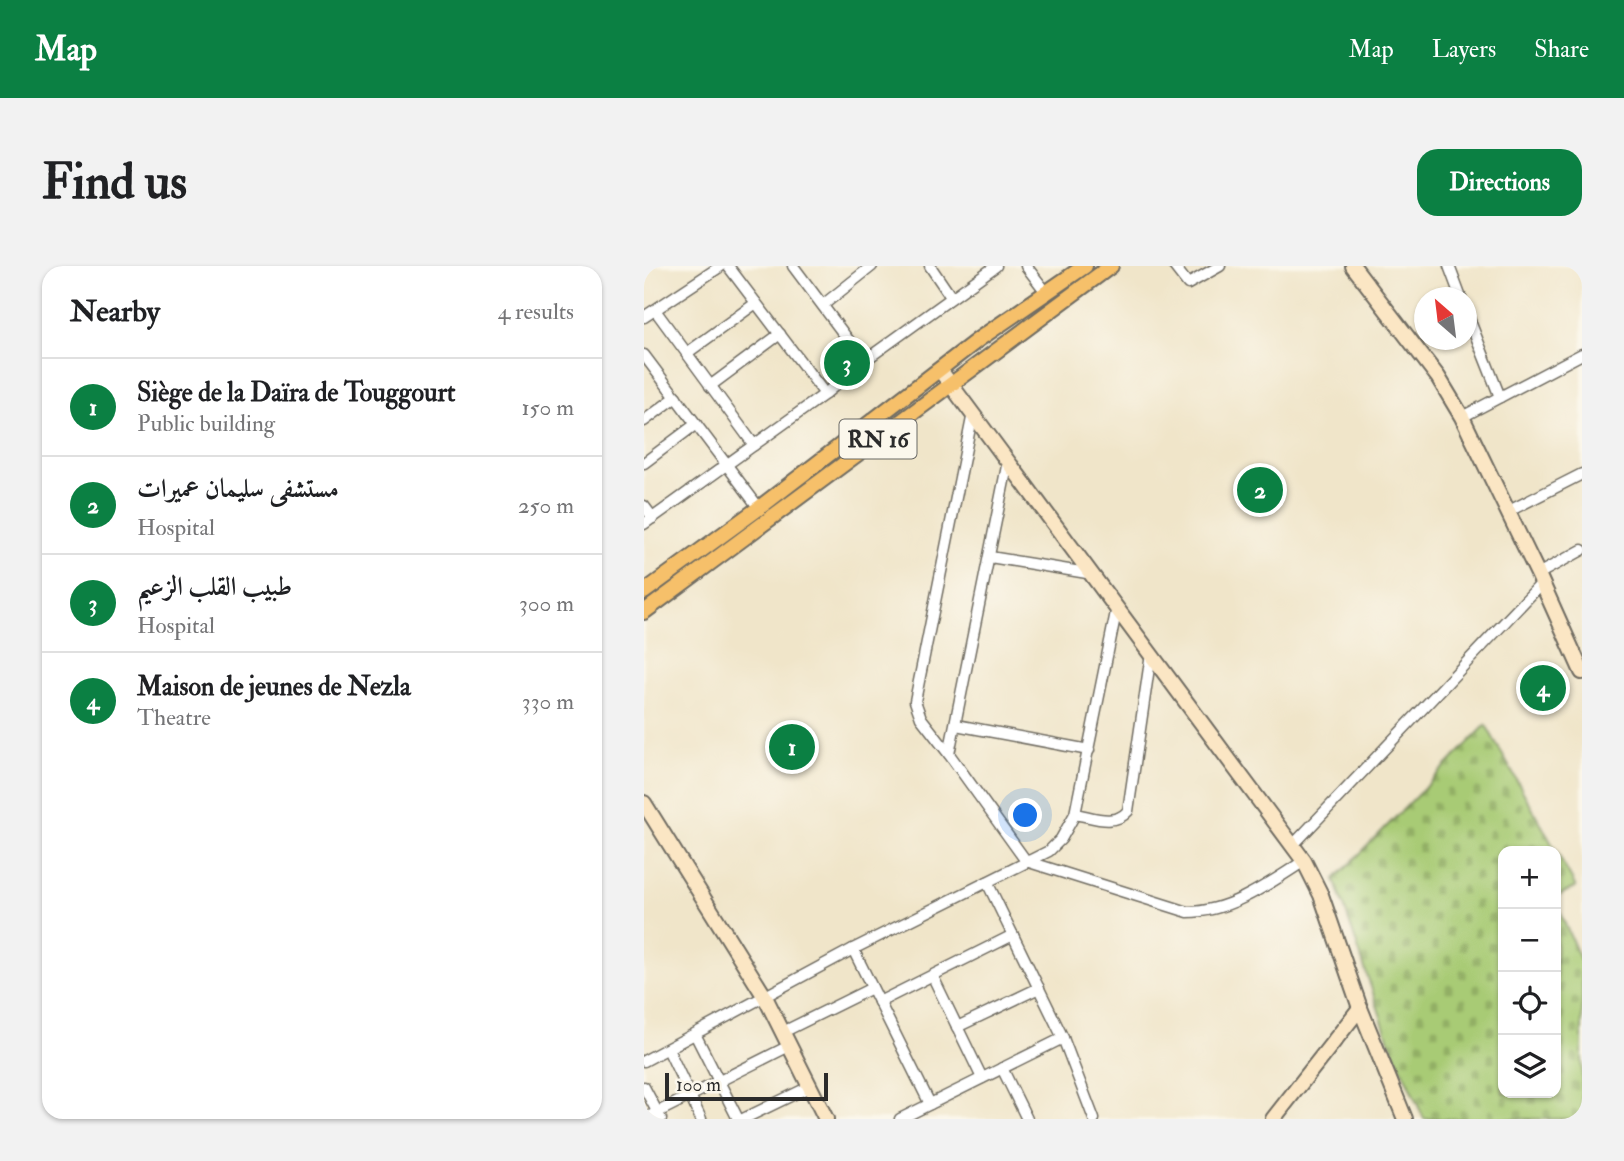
<!DOCTYPE html>
<html lang="en">
<head>
<meta charset="utf-8">
<style>
  :root { --surface:#fff; --page:#f2f2f2; --text:#202124; --muted:#757577; --line:#e0e0e0; --accent:#0b8043 }
  body { margin:0; font-family:"IM FELL Double Pica",Amiri,serif; background:var(--page); color:var(--text) }
  .controls { position:absolute; right:21px; bottom:21px; display:grid; overflow:hidden; border-radius:14px; box-shadow:0 2px 5px #0004 }
  .controls button { width:63px; height:63px; display:grid; place-items:center; padding:0; border:0; border-bottom:2px solid var(--line); background:var(--surface); color:var(--text); font:35px sans-serif }
  .compass { position:absolute; left:770px; top:21px; width:63px; height:63px; border-radius:50%; background:var(--surface); box-shadow:0 2px 5px #0004; rotate:332deg }
  .scale { position:absolute; left:21px; bottom:18px; width:163px; box-sizing:border-box; padding-left:7px; border:4px solid #2b2b2b; border-top:0; font-size:19px; line-height:24px; white-space:nowrap; color:#2b2b2b; -webkit-text-stroke:5px #fbf7ec; paint-order:stroke }
  .you { position:absolute; left:382px; top:550px; width:24px; height:24px; margin:-18px; border:5px solid #fff; border-radius:50%; background:#1a73e8; box-shadow:0 0 0 10px #1a73e833 }
  .badge { display:grid; place-items:center; width:46px; height:46px; border-radius:50%; background:var(--accent); color:#fff; font-size:23px; font-weight:700 }
  .pin { position:absolute; translate:-50% -50%; border:4px solid #fff; box-shadow:0 2px 7px #0006 }
  .list { margin:0; padding:0; list-style:none }
  h2 { display:flex; justify-content:space-between; align-items:center; height:91px; margin:0; padding:0 28px; font-size:30px }
  h2 small { font-size:23px; font-weight:400; color:var(--muted) }
  .list li { display:grid; grid-template-columns:46px 1fr auto; gap:21px; align-items:center; box-sizing:border-box; height:98px; padding:0 28px; border-top:2px solid var(--line) }
  .list b { display:block; font-size:26px; white-space:nowrap }
  .list p { margin:0; font-size:23px; white-space:nowrap; color:var(--muted) }
  .list em { font-size:23px; font-style:normal; color:var(--muted) }
  .icon { flex:none; width:38px; height:38px; fill:none; stroke:currentColor; stroke-width:2; stroke-linecap:round; stroke-linejoin:round }
  .map { position:relative; flex:none; width:938px; height:853px; overflow:hidden; border-radius:21px }
  header { display:flex; align-items:center; gap:42px; box-sizing:border-box; height:98px; padding:0 35px; background:var(--accent); color:#fff }
  header strong { font-size:33px }
  nav { display:flex; gap:38px; margin-inline-start:auto; font-size:24px }
  .intro { display:flex; align-items:center; justify-content:space-between; box-sizing:border-box; height:168px; padding:0 42px }
  h1 { margin:0; font-size:49px }
  .button { padding:18px 32px; border-radius:21px; background:var(--accent); color:#fff; font-size:24px; font-weight:700 }
  main { display:flex; gap:42px; padding:0 42px }
  aside { flex:1; background:var(--surface); border-radius:21px; box-shadow:0 2px 5px #0004 }
  .map>svg:first-child { display:block }
  .cemetery { fill:url(#cemetery-stones); stroke:#6a7b50; stroke-width:2 }
  .lines { fill:none; stroke-linecap:round; stroke-linejoin:round }
  .street-casing { stroke:#706c62; stroke-width:13 }
  .secondary-casing { stroke:#706c62; stroke-width:18 }
  .primary-casing { stroke:#706c62; stroke-width:18 }
  .street { stroke:#fff; stroke-width:10 }
  .secondary { stroke:#fbe6c4; stroke-width:14 }
  .primary { stroke:#f6c06b; stroke-width:14 }
  .labels { text-anchor:middle; dominant-baseline:central; stroke-width:5; stroke-linejoin:round; paint-order:stroke }
  .shield { fill:#fbf7ec; stroke:#696865; stroke-width:2 }
  .shield-label { font-size:23px; font-weight:bold; fill:#2b2b2b }
</style>
</head>
<body>
<header>
<strong>Map</strong>
<nav><a>Map</a><a>Layers</a><a>Share</a></nav>
</header>
<div class="intro"><h1>Find us</h1><a class="button">Directions</a></div>
<main>
<aside>
<h2>Nearby<small>4 results</small></h2>
<ul class="list">
<li><span class="badge">1</span><div><b>Siège de la Daïra de Touggourt</b><p>Public building</p></div><em>150 m</em></li>
<li><span class="badge">2</span><div><b>مستشفى سليمان عميرات</b><p>Hospital</p></div><em>250 m</em></li>
<li><span class="badge">3</span><div><b>طبيب القلب الزعيم</b><p>Hospital</p></div><em>300 m</em></li>
<li><span class="badge">4</span><div><b>Maison de jeunes de Nezla</b><p>Theatre</p></div><em>330 m</em></li>
</ul>
</aside>
<div class="map">
<svg width="938" height="853" viewBox="0 0 938 853">
  <defs>
    <pattern id="cemetery-stones" width="16" height="16" patternUnits="userSpaceOnUse" patternTransform="scale(1.75)"><rect width="16" height="16" fill="#a8cb74"/><path d="M2 7V4a2 2 0 0 1 4 0v3zM10 15v-3a2 2 0 0 1 4 0v3z" fill="#91ae65"/></pattern>
  </defs>
  <rect width="100%" height="100%" fill="#fbf7ec"/>
  <filter id="ink" filterUnits="userSpaceOnUse"><feTurbulence type="fractalNoise" baseFrequency=".0143" numOctaves="2"/><feDisplacementMap in="SourceGraphic" scale="14" xChannelSelector="R" yChannelSelector="G"/><feConvolveMatrix kernelMatrix="1 2 1 2 8 2 1 2 1" color-interpolation-filters="sRGB"/></filter>
  <filter id="wash" filterUnits="userSpaceOnUse"><feTurbulence type="fractalNoise" baseFrequency=".00686" numOctaves="4" result="noise"/><feDisplacementMap in="SourceGraphic" scale="28" xChannelSelector="R" yChannelSelector="G"/><feGaussianBlur stdDeviation="1.57" result="paint"/><feColorMatrix in="noise" values="0 0 0 0 0 0 0 0 0 0 0 0 0 0 0 0 0 1.4 0 .05"/><feComposite in="paint" operator="in"/></filter>
  <g filter="url(#wash)">
    <rect width="100%" height="100%" fill="#f0e5c9"/>
    <path class="cemetery" d="M842,459L932,621L912,631V585H859V827H912V637L938,698V853H780L745,775L691,613Z"/>
  </g>
  <g filter="url(#ink)">
    <g class="lines">
      <defs>
        <g id="street">
          <path d="M84,0L181,128"/>
          <path d="M149,0L220,95"/>
          <path d="M286,0L307,31"/>
          <path d="M382,0L402,26"/>
          <path d="M530,0L544,18L576,0"/>
          <path d="M805,0L817,32"/>
          <path d="M179,39L228,0"/>
          <path d="M11,44L110,179"/>
          <path d="M822,45L856,131"/>
          <path d="M0,51L77,0"/>
          <path d="M43,87L112,37"/>
          <path d="M0,89L115,242"/>
          <path d="M66,120L136,68"/>
          <path d="M818,151L938,88"/>
          <path d="M0,155L32,131"/>
          <path d="M364,195L305,488L382,595L544,646C586,646 626,617 660,595"/>
          <path d="M0,197L52,158"/>
          <path d="M0,240L9,252"/>
          <path d="M863,246L938,208"/>
          <path d="M0,258L181,128L220,95L352,0"/>
          <path d="M346,291L449,308"/>
          <path d="M894,308L938,284"/>
          <path d="M312,459L445,484"/>
          <path d="M305,488L277,452L271,435L329,147"/>
          <path d="M431,548C449,551 470,561 484,545L507,388"/>
          <path d="M650,578L898,317"/>
          <path d="M343,616L419,772L450,853"/>
          <path d="M209,683L286,838"/>
          <path d="M289,711L338,812"/>
          <path d="M235,736L369,669"/>
          <path d="M313,761L395,722"/>
          <path d="M139,766L228,722"/>
          <path d="M51,768L94,853"/>
          <path d="M24,783L57,853"/>
          <path d="M0,795L209,683L405,585L417,573L431,548L473,341"/>
          <path d="M358,802L383,853"/>
          <path d="M0,821L17,853"/>
          <path d="M0,853L145,780"/>
          <path d="M99,853L165,821"/>
          <path d="M256,853L419,772"/>
        </g>
        <g id="secondary">
          <path d="M709,0L794,111L818,151L894,308L938,406"/>
          <path d="M296,104L660,595L677,629L716,742L761,853"/>
          <path d="M0,537L121,731L182,853"/>
          <path d="M629,853L716,742"/>
        </g>
        <g id="primary">
          <path d="M0,326L115,242L335,73L441,0"/>
          <path d="M0,346L467,0"/>
        </g>
      </defs>
      <use href="#street" class="street-casing"/>
      <use href="#secondary" class="secondary-casing"/>
      <use href="#primary" class="primary-casing"/>
      <use href="#street" class="street"/>
      <use href="#secondary" class="secondary"/>
      <use href="#primary" class="primary"/>
    </g>
  </g>
  <g class="labels">
    <rect class="shield" x="195.5" y="153.5" width="77" height="39" rx="5"/>
    <g class="shield-label">
      <text x="234" y="173">RN 16</text>
    </g>
  </g>
</svg>
<div class="controls">
<button>+</button>
<button>−</button>
<button><svg class="icon" aria-label="locate" viewBox="0 0 24 24"><circle cx="12" cy="12" r="6"/><path d="M12 2v4M12 18v4M2 12h4M18 12h4"/></svg></button>
<button><svg class="icon" aria-label="layers" viewBox="0 0 24 24"><path d="M12 4l9 5-9 5-9-5zM3 14l9 5 9-5"/></svg></button>
</div>
<svg class="compass" viewBox="-18 -18 36 36"><path d="M0-13l5 13h-10z" fill="#e53935"/><path d="M0 13l5-13h-10z" fill="#757577"/></svg>
<div class="scale">100 m</div>
<div class="you"></div>
<div class="pin badge" style="left:148px;top:481px">1</div>
<div class="pin badge" style="left:616px;top:224px">2</div>
<div class="pin badge" style="left:203px;top:97px">3</div>
<div class="pin badge" style="left:899px;top:422px">4</div>
</div>
</main>
</body>
</html>
